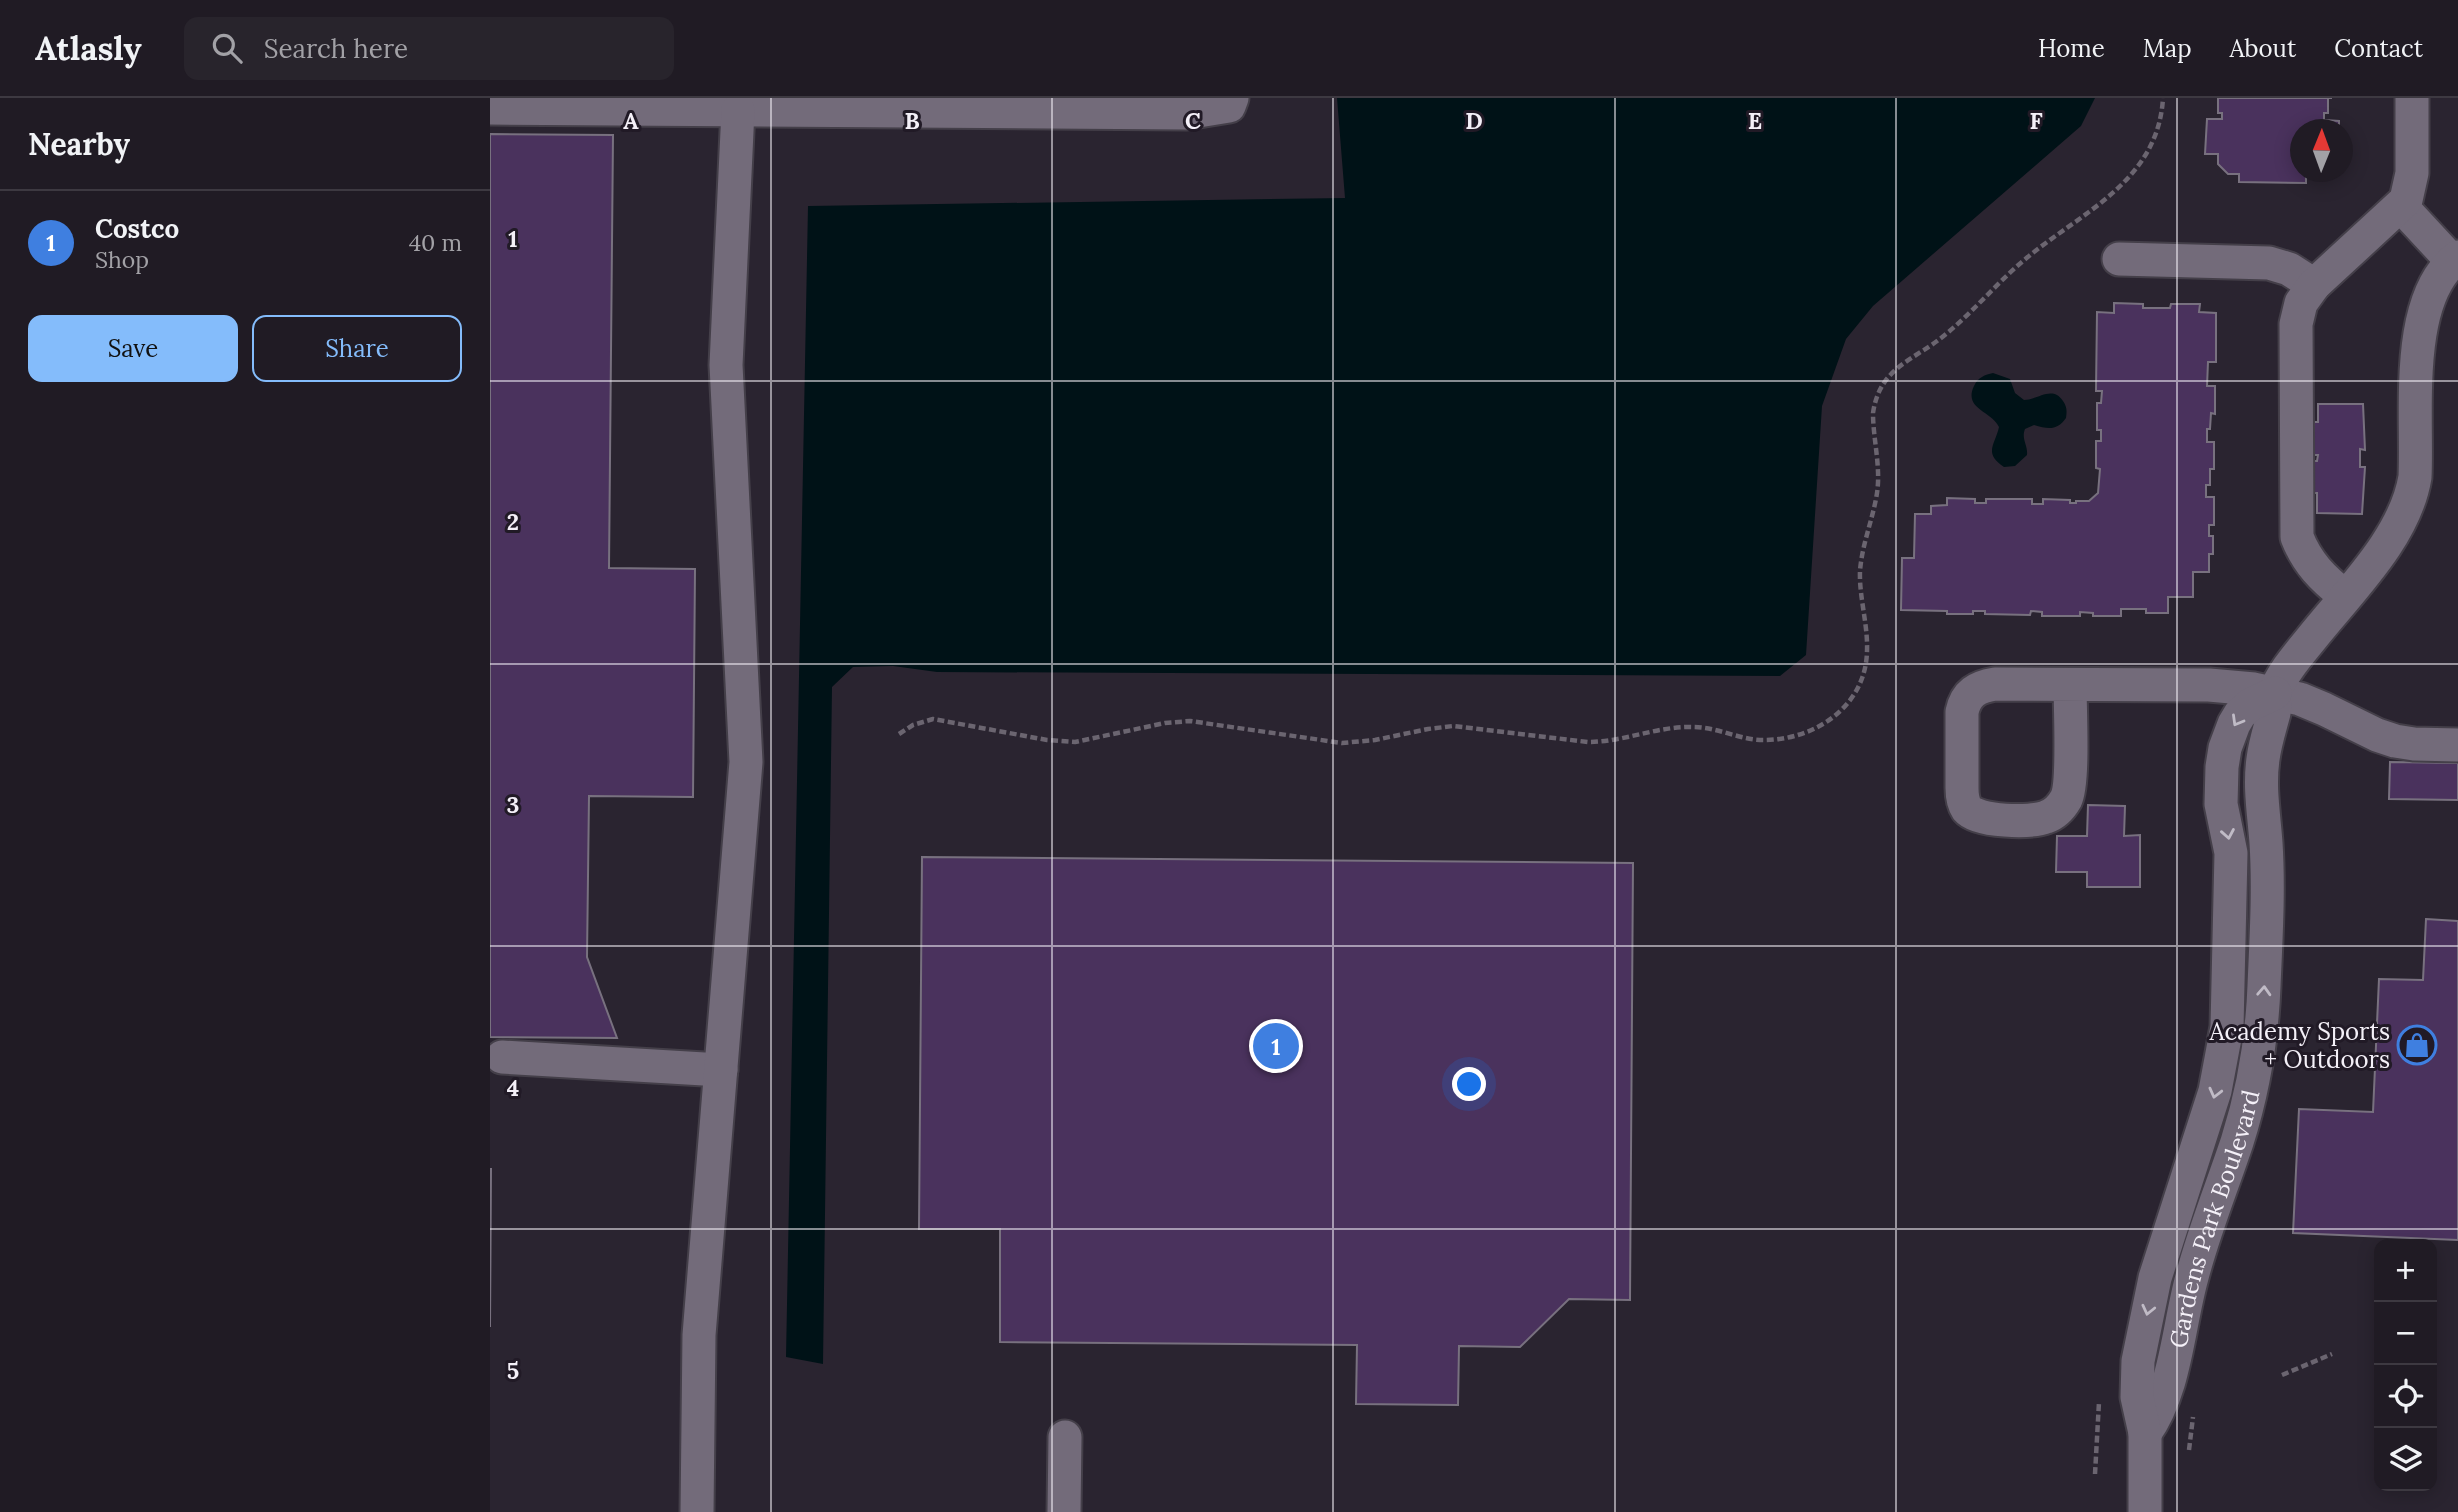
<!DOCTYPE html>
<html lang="en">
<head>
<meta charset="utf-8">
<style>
  :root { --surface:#201b24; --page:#28242c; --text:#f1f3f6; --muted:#a2a1a6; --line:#3d3941; --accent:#84bcfb }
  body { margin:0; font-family:Lora,serif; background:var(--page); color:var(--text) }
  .controls { position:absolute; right:21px; bottom:21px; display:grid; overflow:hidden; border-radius:14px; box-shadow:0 4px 18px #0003 }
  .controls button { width:63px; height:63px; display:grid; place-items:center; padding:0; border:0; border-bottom:2px solid var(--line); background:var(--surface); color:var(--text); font:35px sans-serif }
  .compass { position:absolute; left:1800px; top:21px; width:63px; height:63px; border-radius:50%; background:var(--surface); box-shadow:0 4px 18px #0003; rotate:1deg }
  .you { position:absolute; left:980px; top:987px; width:24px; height:24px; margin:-18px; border:5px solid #fff; border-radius:50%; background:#1a73e8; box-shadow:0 0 0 10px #1a73e833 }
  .badge { display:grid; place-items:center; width:46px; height:46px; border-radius:50%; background:var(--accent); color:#fff; font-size:23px; font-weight:700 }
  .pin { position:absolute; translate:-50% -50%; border:4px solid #fff; box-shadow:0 2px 7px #0006 }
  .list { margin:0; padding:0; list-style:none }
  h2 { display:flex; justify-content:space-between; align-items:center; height:91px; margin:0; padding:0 28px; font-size:30px }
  h2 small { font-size:23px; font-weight:400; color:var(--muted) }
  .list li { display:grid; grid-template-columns:46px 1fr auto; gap:21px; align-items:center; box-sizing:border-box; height:105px; padding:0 28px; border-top:2px solid var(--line) }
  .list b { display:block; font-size:26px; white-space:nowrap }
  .list p { margin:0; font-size:23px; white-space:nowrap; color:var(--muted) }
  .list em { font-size:23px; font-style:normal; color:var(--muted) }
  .actions { display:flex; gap:14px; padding:21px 28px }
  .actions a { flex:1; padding:16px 0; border:2px solid var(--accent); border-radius:14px; text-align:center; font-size:24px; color:var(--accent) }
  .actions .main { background:var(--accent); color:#111 }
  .icon { flex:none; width:38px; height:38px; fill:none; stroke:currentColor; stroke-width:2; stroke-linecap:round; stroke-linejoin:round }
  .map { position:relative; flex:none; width:1968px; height:1414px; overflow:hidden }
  header { display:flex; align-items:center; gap:42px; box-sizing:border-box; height:98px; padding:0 35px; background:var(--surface); border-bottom:2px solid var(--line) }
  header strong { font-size:33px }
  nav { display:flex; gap:38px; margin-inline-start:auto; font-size:24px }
  .search { width:490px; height:63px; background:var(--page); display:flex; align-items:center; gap:18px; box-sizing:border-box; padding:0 24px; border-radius:14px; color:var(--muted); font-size:26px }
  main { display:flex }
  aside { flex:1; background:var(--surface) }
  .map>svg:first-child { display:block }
  .water { fill:#001217 }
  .building { fill:#4a325d; stroke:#78717f; stroke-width:2 }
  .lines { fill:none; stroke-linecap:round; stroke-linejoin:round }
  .minor-casing { stroke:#443f49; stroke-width:37 }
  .path { stroke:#6b6570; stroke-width:4.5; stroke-dasharray:7 3.5; stroke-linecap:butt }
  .minor { stroke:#736b7a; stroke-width:33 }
  .oneway { stroke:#c0bbc6 }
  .grid { fill:none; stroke:#f4f0f8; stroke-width:2; stroke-opacity:0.55 }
  .labels { text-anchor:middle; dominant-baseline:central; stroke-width:6; stroke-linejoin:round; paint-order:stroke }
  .poi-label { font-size:24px; fill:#f4f0f8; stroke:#211a26; text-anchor:end }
  .street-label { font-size:24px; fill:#f4f0f8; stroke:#211a26 }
  .grid-label { font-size:23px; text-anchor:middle; font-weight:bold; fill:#f4f0f8; stroke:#211a26; stroke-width:6; stroke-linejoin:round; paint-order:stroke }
</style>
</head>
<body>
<header>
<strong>Atlasly</strong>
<div class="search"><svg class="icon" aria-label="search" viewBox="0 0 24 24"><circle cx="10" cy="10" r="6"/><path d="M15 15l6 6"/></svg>Search here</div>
<nav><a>Home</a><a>Map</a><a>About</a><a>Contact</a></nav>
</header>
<main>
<aside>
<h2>Nearby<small></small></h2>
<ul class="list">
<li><span class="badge" style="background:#3f7fe0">1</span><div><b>Costco</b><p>Shop</p></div><em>40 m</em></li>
</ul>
<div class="actions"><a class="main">Save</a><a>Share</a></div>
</aside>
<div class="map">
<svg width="1968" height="1414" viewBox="0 0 1968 1414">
  <rect width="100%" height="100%" fill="#2a2430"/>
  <g class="water">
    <path d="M847,0H1605L1591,28L1383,208L1356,241L1332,308L1316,557L1290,578L447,574L403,568L363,569L342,589L333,1266L296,1259L318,108L855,100Z"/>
    <path d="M1503,275L1520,281L1525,295L1534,302C1548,302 1562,287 1573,303C1577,309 1577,313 1576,320C1567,333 1558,331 1544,327L1535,331C1531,341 1538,347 1537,357L1525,368L1514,369C1493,355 1505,347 1509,329C1502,313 1473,311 1484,288C1488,279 1495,277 1503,275Z"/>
  </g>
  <g class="building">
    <path d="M1728,0H1842H1838V15H1834V22L1849,23V32H1811V74H1831L1828,77H1816V85L1749,84V76H1738L1728,66V56H1715L1717,21H1732V15H1728Z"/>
    <path d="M0,36L123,37L119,470L205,471L203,699L99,698L97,859L127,940L0,939Z"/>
    <path d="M1624,205L1653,206V210H1680L1681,206H1710L1709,214L1726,215V264H1718L1717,288H1725V316L1721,315L1720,331H1717V344H1724V371H1720V387H1716V399H1724V427H1719V438H1723V456H1719V474H1703V499H1678V515H1656V511H1631V518H1603V515L1590,514V518H1552V514L1541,513L1540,517L1495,516V513H1483V516H1457V513L1411,512L1412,460H1424L1425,416H1441V408L1457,407V400L1485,401V405H1496V401H1542V406H1553V401L1580,402V405H1586V403H1599L1608,395L1610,371L1606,370V343H1611V332H1607V305H1611L1612,293H1606L1607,214L1624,215Z"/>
    <path d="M1828,306H1873L1875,352L1870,351V369H1875L1872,416L1827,415V395H1823L1824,363H1827L1828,357H1824V324H1828Z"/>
    <path d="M1900,664L1968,665V702L1899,701Z"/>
    <path d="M1598,707L1635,708L1634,738L1650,737V789H1597V774H1566L1567,738H1597Z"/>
    <path d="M432,759L1143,765L1140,1202L1079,1201L1030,1249L969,1248L968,1307L866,1306L867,1247L510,1244V1131H429Z"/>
    <path d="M1936,821L1968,823V1142L1803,1135L1809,1011L1883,1014L1889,881L1933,882Z"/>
    <path d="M0,1071H1L0,1229Z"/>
  </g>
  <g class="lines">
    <defs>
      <g id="minor">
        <path d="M0,10L696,15L739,8L742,0"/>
        <path d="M1911,108L1962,163"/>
        <path d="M1629,161L1779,165L1799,171L1824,187"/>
        <path d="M1855,498C1833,481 1817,465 1807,439L1806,226L1811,205L1824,187L1916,102L1922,75V0"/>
        <path d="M1580,587C1580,609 1584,685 1576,701C1572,708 1565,716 1556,719C1541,725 1488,724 1477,711C1473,705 1472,697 1472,690V614C1476,595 1487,589 1505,586L1719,587L1764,591L1810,601L1834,611L1887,637L1905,643L1924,646L1968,647"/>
        <path d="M12,959L231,972"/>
        <path id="s1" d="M1655,1335C1686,1292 1688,1229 1702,1179C1714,1133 1732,1089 1747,1044C1763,994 1772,940 1774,888C1776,841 1779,792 1776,745C1774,717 1769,689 1773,661C1775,645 1780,630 1784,615C1786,608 1783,600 1785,594C1792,575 1809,556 1821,541C1859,493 1915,440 1925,379C1928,316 1913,200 1968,159"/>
        <path d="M207,1414L209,1237L256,664L236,267L248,12"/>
        <path d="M574,1414L575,1339"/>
        <path d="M1655,1414V1335L1647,1299L1648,1263L1665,1180L1725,993L1737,929L1741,755L1731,706L1732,669L1735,650L1744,626L1750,616L1760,607L1785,595"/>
      </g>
    </defs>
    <use href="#minor" class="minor-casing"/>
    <g class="path">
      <path d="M409,636L423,627L443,621L557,642L585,644L675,625L700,623L852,645L885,642L938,631L963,628L1098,644C1134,644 1167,628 1203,629C1228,629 1252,643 1276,642C1327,641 1376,607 1377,553C1378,526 1369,499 1370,473C1372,446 1383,421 1387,395C1391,369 1383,341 1383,315C1390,268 1424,263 1456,236C1483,214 1506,186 1533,163C1589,115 1668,85 1673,0"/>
      <path d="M1792,1277L1842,1256"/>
      <path d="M1699,1352L1703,1319"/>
      <path d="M1605,1376L1609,1304"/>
    </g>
    <use href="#minor" class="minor"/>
  </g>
  <defs><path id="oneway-chevron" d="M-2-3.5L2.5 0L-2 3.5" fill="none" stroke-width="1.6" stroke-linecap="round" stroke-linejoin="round" transform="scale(1.75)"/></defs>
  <g class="oneway">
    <use href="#oneway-chevron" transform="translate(1747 623) rotate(120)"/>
    <use href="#oneway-chevron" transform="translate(1738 736) rotate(80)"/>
    <use href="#oneway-chevron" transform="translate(1774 893) rotate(-87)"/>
    <use href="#oneway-chevron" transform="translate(1725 995) rotate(104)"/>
    <use href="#oneway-chevron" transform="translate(1658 1212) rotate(103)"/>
  </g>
  <path class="grid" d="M281,0V1414M562,0V1414M843,0V1414M1125,0V1414M1406,0V1414M1687,0V1414M0,283H1968M0,566H1968M0,848H1968M0,1131H1968"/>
  <defs>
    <symbol id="shop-ring" viewBox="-11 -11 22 22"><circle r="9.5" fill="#211a26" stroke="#3f7fe0" stroke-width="1.5"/><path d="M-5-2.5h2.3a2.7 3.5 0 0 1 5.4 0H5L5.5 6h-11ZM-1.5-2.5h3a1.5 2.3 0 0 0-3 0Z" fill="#3f7fe0"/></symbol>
  </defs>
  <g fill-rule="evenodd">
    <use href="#shop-ring" x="1905" y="925" width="44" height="44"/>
  </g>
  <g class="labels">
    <g class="poi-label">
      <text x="1900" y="933">Academy Sports<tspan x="1900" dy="28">+ Outdoors</tspan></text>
    </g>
    <g class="street-label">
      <text stroke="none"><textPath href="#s1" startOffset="226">Gardens Park Boulevard</textPath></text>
    </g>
  </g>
  <g class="grid-label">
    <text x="141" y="31">A</text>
    <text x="422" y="31">B</text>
    <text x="703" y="31">C</text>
    <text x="984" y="31">D</text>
    <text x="1265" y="31">E</text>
    <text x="1546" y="31">F</text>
    <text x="23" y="149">1</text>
    <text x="23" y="432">2</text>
    <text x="23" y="715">3</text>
    <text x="23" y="998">4</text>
    <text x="23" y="1281">5</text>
  </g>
</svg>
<div class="controls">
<button>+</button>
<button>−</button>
<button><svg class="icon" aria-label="locate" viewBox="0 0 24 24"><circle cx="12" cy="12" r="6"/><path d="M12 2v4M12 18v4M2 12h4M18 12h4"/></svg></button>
<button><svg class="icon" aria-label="layers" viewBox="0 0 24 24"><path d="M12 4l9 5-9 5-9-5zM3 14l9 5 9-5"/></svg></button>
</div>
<svg class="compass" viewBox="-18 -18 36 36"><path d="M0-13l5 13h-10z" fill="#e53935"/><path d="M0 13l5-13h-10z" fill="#a2a1a6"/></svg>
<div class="you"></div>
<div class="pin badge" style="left:786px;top:948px;background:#3f7fe0">1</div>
</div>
</main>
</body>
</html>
